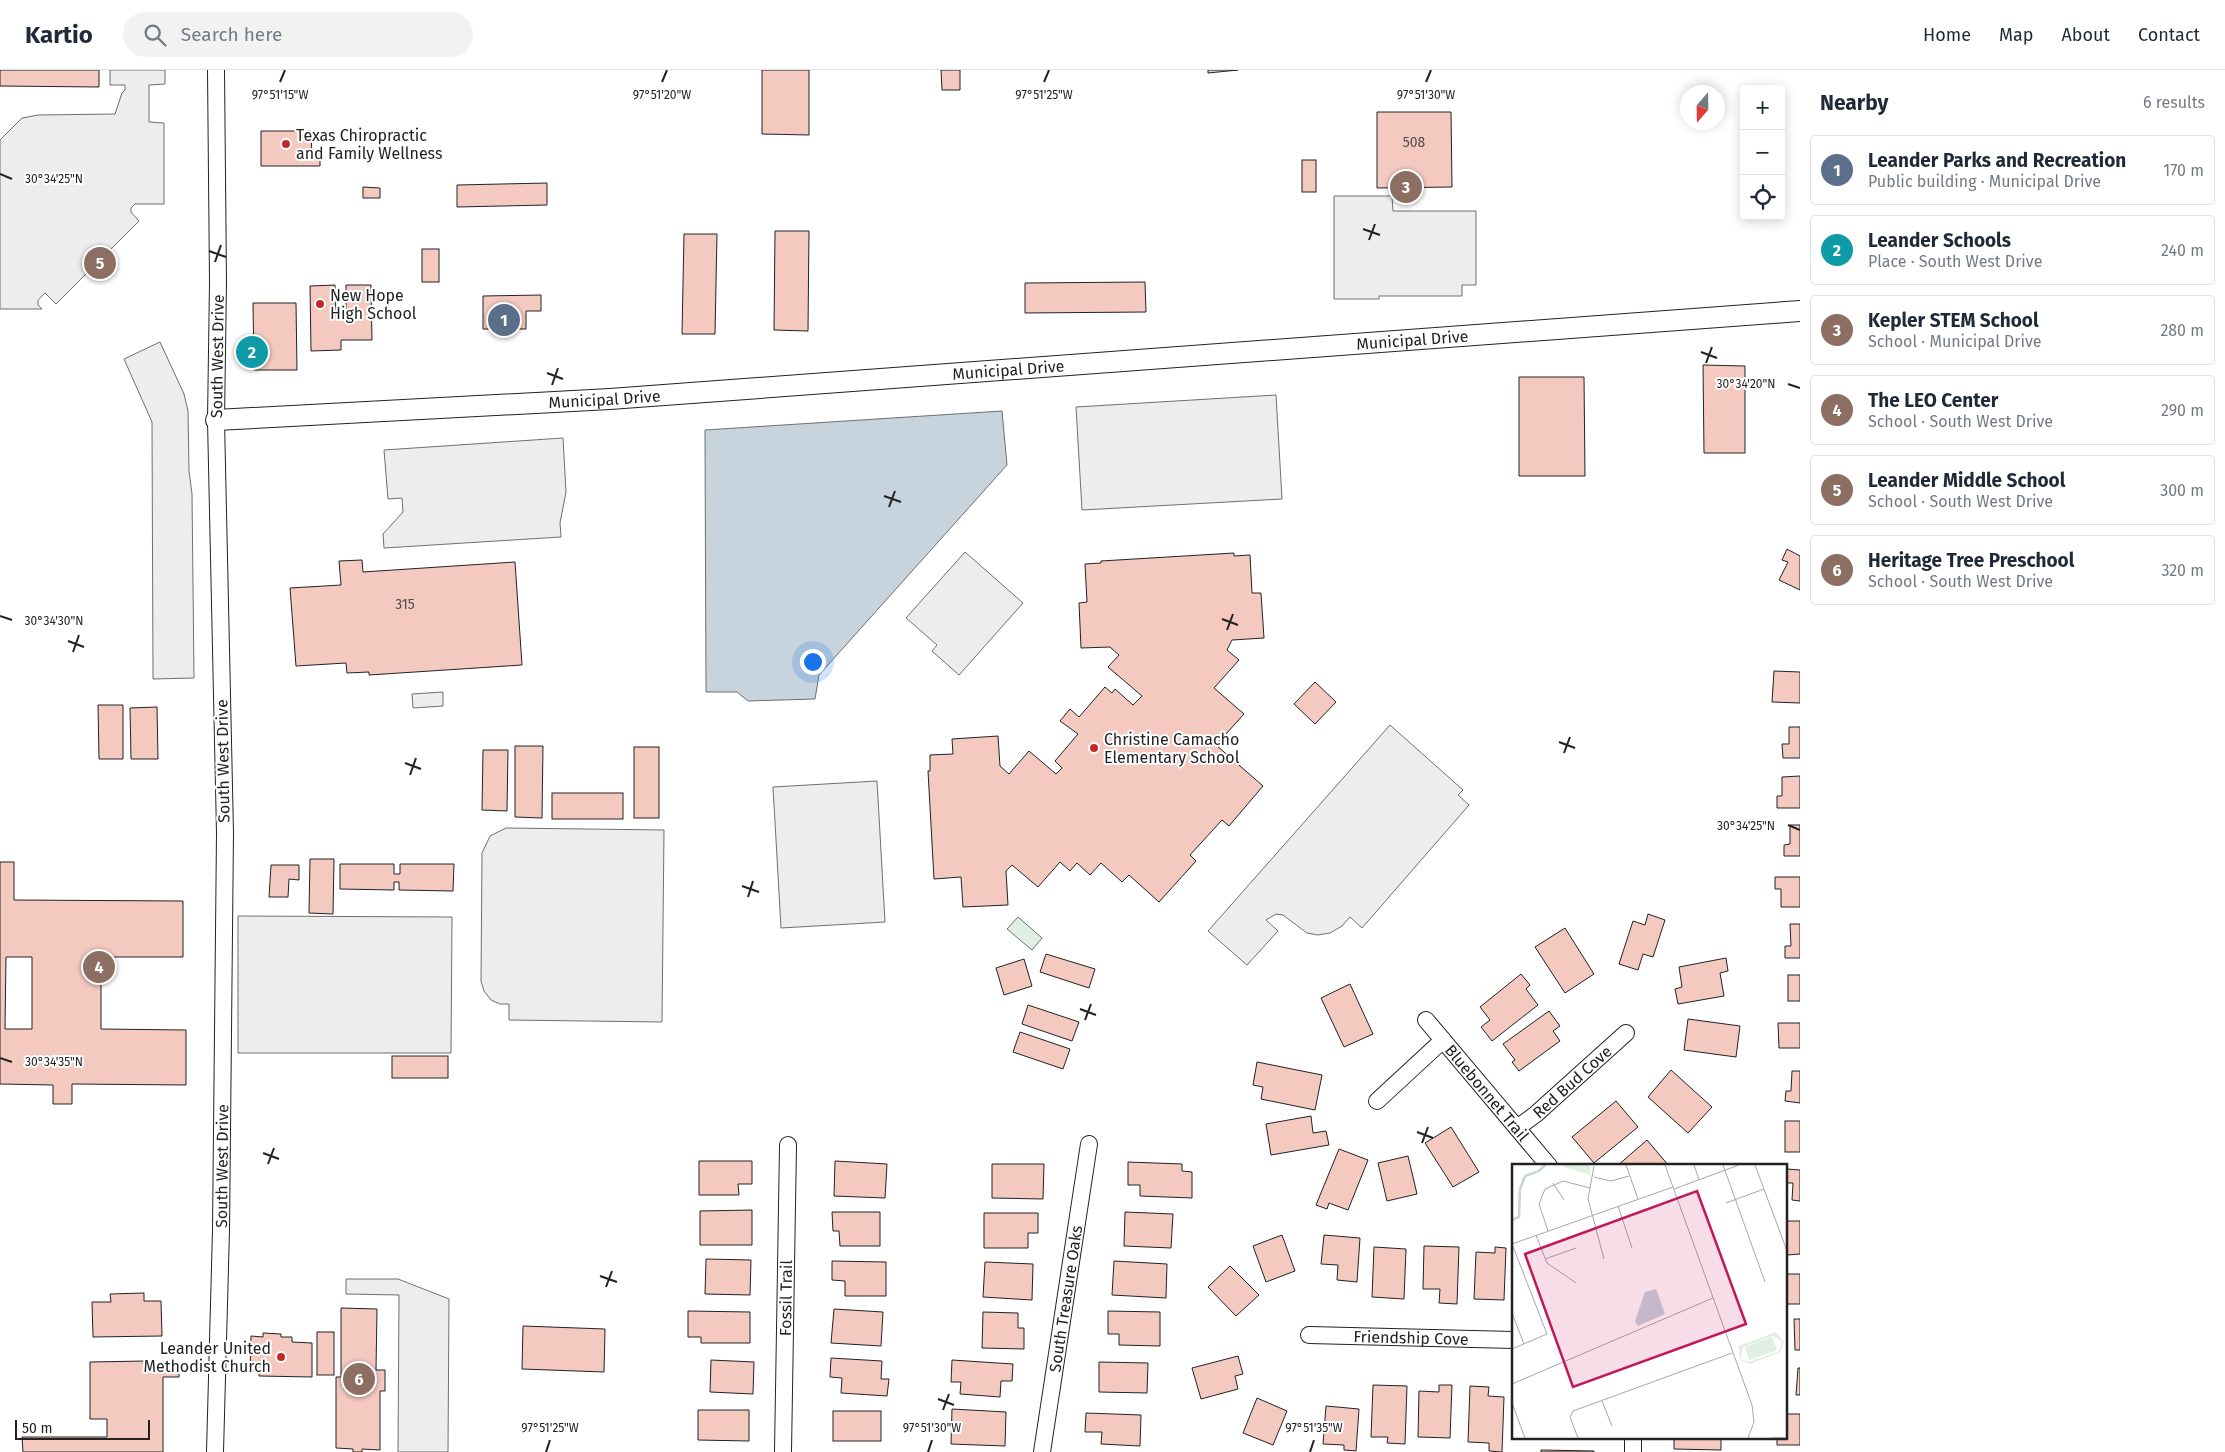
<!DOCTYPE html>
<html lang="en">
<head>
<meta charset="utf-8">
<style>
  :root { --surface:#fff; --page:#f2f2f3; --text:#1f2937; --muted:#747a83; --line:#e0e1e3; --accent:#0f766e }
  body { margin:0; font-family:"Fira Sans",sans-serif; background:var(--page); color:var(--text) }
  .controls { position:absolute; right:15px; top:15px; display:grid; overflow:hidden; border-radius:5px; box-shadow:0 2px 12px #0003 }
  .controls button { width:45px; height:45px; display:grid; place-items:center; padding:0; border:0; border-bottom:1px solid var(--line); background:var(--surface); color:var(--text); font:25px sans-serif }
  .compass { position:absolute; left:1680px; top:15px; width:45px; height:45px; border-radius:50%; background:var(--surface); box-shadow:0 2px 12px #0003; rotate:200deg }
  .scale { position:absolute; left:15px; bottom:12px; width:135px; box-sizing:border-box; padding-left:5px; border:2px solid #222; border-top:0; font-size:14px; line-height:18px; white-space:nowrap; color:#222; -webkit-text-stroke:4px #fff; paint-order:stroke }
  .you { position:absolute; left:812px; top:591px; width:18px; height:18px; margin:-12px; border:4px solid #fff; border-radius:50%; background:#1a73e8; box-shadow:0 0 0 8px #1a73e833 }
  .badge { display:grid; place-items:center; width:32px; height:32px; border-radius:50%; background:var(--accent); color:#fff; font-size:16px; font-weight:700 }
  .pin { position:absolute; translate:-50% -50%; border:2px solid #fff; box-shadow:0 1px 5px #0006 }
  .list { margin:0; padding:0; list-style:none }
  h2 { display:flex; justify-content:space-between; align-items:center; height:65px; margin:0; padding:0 20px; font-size:21px }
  h2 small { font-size:16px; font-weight:400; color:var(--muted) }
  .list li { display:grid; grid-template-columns:32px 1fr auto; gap:15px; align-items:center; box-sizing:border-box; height:70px; margin:0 10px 10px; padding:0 10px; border:1px solid var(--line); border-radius:5px }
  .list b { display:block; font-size:19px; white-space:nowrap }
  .list p { margin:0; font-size:16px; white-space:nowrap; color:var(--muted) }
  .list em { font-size:16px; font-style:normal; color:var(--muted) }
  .icon { flex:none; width:28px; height:28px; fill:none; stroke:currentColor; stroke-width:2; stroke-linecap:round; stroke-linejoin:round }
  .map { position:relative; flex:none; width:1800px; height:1382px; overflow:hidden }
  header { display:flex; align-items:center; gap:30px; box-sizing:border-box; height:70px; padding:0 25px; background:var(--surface); border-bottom:1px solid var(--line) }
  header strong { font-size:24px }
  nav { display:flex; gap:28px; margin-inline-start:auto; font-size:18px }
  .search { width:350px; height:45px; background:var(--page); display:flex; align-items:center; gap:12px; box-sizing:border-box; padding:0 18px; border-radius:28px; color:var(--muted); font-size:19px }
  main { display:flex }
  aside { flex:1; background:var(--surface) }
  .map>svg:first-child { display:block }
  .green { fill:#e0efe3; stroke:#6f6f6f }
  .parking { fill:#ededed; stroke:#6f6f6f }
  .water { fill:#c7d3dd; stroke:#6f6f6f }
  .building { fill:#f3c9c0; stroke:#222; fill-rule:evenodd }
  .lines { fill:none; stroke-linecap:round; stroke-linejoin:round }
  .minor-casing { stroke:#222; stroke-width:18 }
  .tertiary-casing { stroke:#222; stroke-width:22 }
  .minor { stroke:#fff; stroke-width:16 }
  .tertiary { stroke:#fff; stroke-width:20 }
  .ticks { fill:none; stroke:#222; stroke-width:2 }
  .poi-dot { fill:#c62828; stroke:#fff; stroke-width:2 }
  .labels { text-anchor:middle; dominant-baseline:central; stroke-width:4; stroke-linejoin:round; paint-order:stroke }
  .number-label { font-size:14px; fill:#564c4a }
  .poi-label { font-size:16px; fill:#222; stroke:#fff; text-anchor:start }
  .street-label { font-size:16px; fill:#222; stroke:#fff }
  .inset-river { fill:none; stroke:#c7d3dd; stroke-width:2.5 }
  .inset-road { fill:none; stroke:#a7a7a7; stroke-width:1 }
  .view { fill:#c2185b; fill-opacity:0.15; stroke:#c2185b; stroke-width:2.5 }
  .inset-edge { fill:none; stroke:#222; stroke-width:2.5 }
  .ticks-label { font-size:12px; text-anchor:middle; fill:#222; stroke:#fff; stroke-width:4; stroke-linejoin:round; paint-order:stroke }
</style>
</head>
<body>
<header>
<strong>Kartio</strong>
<div class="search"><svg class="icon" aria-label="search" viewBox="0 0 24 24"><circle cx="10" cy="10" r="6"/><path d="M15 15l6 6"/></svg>Search here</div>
<nav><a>Home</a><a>Map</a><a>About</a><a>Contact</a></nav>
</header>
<main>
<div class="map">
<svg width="1800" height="1382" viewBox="0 0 1800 1382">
  <rect width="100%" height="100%" fill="#fff"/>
  <path class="green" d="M1018,847L1042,868L1032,880L1007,859Z"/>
  <g class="parking">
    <path d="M110,0H165V14L149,15V52L164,53V134H135L131,138V142L139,151L56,234L45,223L38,230V235L42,239H0V70L22,48L38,45L115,44L122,23L125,20V15H110Z"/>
    <path d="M1334,126H1392L1393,141H1476V215H1462V226H1379V229H1334Z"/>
    <path d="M160,272L184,324L188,341L189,401L192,424L194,608L153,609L152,352L124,289Z"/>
    <path d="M1276,325L1282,429L1082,440L1076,337Z"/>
    <path d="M563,368L566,422L560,453L561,467L384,478L383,464L403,442L402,428L388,429L384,380Z"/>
    <path d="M965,482L1023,533L959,605L932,581L937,575L906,548Z"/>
    <path d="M443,622V636L413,638L412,624Z"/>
    <path d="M1390,655L1463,720L1458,725L1469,735L1362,858L1350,847L1342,856L1330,863L1318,865L1307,863L1283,845L1276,844L1266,850L1278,861L1247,895L1208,861Z"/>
    <path d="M877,711L885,852L781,858L773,717Z"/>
    <path d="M506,758L664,760L662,952L509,950V934H500L491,930L484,921L481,911L482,783L490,766Z"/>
    <path d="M238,846L452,847L451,983H238Z"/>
    <path d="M346,1209H398L449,1229L448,1382H398L399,1225L346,1224Z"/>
  </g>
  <path class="water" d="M1002,341L1007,395L819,605L815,629L748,631L737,622H706L705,360Z"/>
  <g class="building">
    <path d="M0,0H99V17L0,16Z"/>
    <path d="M762,0H809V65L762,64Z"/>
    <path d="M941,0H960V20H942Z"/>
    <path d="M1208,0H1238L1208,3Z"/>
    <path d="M1377,42H1451L1452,117L1377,118Z"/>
    <path d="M261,61H311L312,86H320V96H261Z"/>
    <rect x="1302" y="90" width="14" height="32"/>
    <path d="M547,113V135L457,137V115Z"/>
    <path d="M363,117L380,118V128H363Z"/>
    <path d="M775,161H809L808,261L774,260Z"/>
    <path d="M684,164H717L715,264H682Z"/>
    <rect x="422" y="179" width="17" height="33"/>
    <path d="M1145,212L1146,242L1025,243V213Z"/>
    <path d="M335,215L336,246H346V215H371L372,270H341V280L311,281L310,216Z"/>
    <path d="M541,225V241H526V259H483V226Z"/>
    <path d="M253,233H296L297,300H254Z"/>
    <path d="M1703,295L1745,296V383H1704Z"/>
    <path d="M1519,307H1584L1585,406H1519Z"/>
    <path d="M1787,479L1800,486V520L1779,510L1788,492L1782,490Z"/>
    <path d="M1234,483V486L1250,485L1252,523H1261L1264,568L1232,570L1227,580L1239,590L1214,618L1244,644L1216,675L1263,716L1229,756L1222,750L1190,785L1196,791L1159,832L1129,805L1122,812L1101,793L1090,805L1077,793L1070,801L1060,792L1038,817L1012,795L1006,801L1008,835L963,837L961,807L934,809L928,701H930V685L953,684L952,669L998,666L1000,696L1009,704L1029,681L1056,704L1062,698L1055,691L1078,664L1060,651L1070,639L1079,647L1105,617L1112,623L1115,619L1133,635L1142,626L1108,597L1119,585L1110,577L1081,578L1079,533L1087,532L1085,494L1101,493V491Z"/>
    <path d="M362,490L363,502L515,492L522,595L369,605V602L347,603L346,593L296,596L290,518L341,515L339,491Z"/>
    <path d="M1774,601L1800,602V633L1772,632Z"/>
    <path d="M1315,612L1336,632L1315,654L1294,634Z"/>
    <path d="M98,635H123V689H99Z"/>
    <path d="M157,637L158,689H131L130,638Z"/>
    <path d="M1789,657H1800V688H1783L1782,674H1789Z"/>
    <path d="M515,676H543L542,748L515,747Z"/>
    <rect x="634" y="677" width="25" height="71"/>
    <path d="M483,680H508L507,741L482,740Z"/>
    <path d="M1800,706V738H1777V726H1782V707Z"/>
    <rect x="552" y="723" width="71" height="26"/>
    <path d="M1790,755H1800V786H1784V775L1790,774Z"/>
    <path d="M310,789H334L333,844L309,843Z"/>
    <path d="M0,792H14V830L183,831V887H101V959L186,960V1015L72,1014V1034H53V1015L0,1014ZM6,887H32V959H5Z"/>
    <path d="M340,794H394V804H400V794H454L453,821L399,820V812H394V820L340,819Z"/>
    <path d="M271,795H299V810L289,809L288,827H269Z"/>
    <path d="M1775,807H1800V837H1781V819H1775Z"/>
    <path d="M1648,844L1665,850L1653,887L1643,884L1638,900L1619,894L1633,851L1645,855Z"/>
    <path d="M1790,854H1800V888H1785V876H1791Z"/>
    <path d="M1565,858L1594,904L1565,923L1535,877Z"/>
    <path d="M1046,884L1095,899L1089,918L1040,902Z"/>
    <path d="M1726,888L1728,901L1720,903L1724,926L1678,934L1675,919L1682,917L1679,897Z"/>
    <path d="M1024,889L1032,916L1004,925L996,898Z"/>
    <path d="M1521,904L1530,915L1526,919L1538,935L1492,971L1481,957L1490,950L1480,937Z"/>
    <rect x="1788" y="905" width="12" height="26"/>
    <path d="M1350,914L1373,964L1344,977L1321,928Z"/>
    <path d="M1028,935L1079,952L1072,971L1022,954Z"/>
    <path d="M1549,941L1560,956L1553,961L1560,971L1519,1001L1512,992L1515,990L1503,974Z"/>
    <path d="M1688,949L1740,956L1736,987L1684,980Z"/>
    <path d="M1778,953H1800V978H1779Z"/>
    <path d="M1020,962L1070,979L1063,999L1013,982Z"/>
    <rect x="392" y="986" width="56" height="22"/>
    <path d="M1257,992L1322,1005L1315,1040L1261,1029L1263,1017L1253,1015Z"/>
    <path d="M1671,1000L1712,1037L1688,1063L1648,1027Z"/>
    <path d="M1792,1001H1800V1033L1785,1031L1786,1021H1791Z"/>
    <path d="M1616,1031L1638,1057L1594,1093L1572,1067Z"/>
    <path d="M1311,1046L1313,1063L1326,1061L1329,1075L1271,1085L1266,1054Z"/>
    <rect x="1785" y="1051" width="15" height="31"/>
    <path d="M1451,1057L1479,1102L1453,1117L1425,1073Z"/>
    <path d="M1647,1070L1669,1096H1617Z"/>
    <path d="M1339,1079L1368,1090L1348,1140L1329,1133L1327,1139L1316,1135Z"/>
    <path d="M1408,1086L1417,1124L1387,1131L1378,1093Z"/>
    <path d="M699,1091H752V1114H738L739,1125H699Z"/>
    <path d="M835,1091L887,1094L885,1128L834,1126Z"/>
    <path d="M1128,1092L1182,1094V1101L1192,1102V1128L1140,1126V1115H1128Z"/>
    <path d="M992,1094H1044L1043,1129L992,1128Z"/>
    <path d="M1787,1099L1800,1100V1131L1792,1130L1793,1113H1786Z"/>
    <path d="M752,1140V1175H700V1141Z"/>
    <path d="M832,1142H880V1176H840L839,1161H833Z"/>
    <path d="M1125,1142L1173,1144L1171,1178L1124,1176Z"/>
    <path d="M984,1143H1038V1163H1028V1178H984Z"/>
    <path d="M1786,1151H1800V1184L1787,1185Z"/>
    <path d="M1282,1165L1295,1201L1266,1212L1253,1176Z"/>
    <path d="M1324,1165L1360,1168L1357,1212L1337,1210L1338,1195L1321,1194Z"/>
    <path d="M1424,1176L1459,1177L1457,1234L1439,1233L1440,1219H1423Z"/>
    <path d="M1374,1177L1406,1179L1404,1229L1372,1227Z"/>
    <path d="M1495,1177L1506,1178L1504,1230L1474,1229L1476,1182L1495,1183Z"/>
    <path d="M706,1189L751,1190L750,1225L705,1224Z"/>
    <path d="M832,1191L886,1192V1226H845V1211L832,1210Z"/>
    <path d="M1114,1191L1167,1194L1166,1228L1112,1225Z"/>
    <path d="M985,1192L1033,1194L1032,1230L983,1227Z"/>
    <path d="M1230,1196L1259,1225L1236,1246L1208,1217Z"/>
    <rect x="1786" y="1204" width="14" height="30"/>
    <path d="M144,1223V1231H161L162,1266L93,1267L92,1232H111L110,1224Z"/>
    <path d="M341,1238L377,1239L376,1300H385V1321H380V1380L362,1379V1382H353V1379L336,1378V1307H341Z"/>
    <path d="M834,1239L883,1242L881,1276L831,1273Z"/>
    <path d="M688,1241L750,1242V1273H701V1267H688Z"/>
    <path d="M1108,1241L1160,1242V1276L1119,1275V1264H1108Z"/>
    <path d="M983,1242L1018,1243V1258H1024V1279L982,1278Z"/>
    <path d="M1794,1249H1800V1280H1795Z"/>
    <path d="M523,1256L605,1259L604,1302L522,1299Z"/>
    <rect x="317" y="1262" width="17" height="43"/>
    <path d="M263,1263L281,1264V1267H292V1272L312,1273V1307L259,1306V1301H250L251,1266L263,1267Z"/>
    <path d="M1238,1286L1243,1304L1235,1306L1238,1319L1201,1329L1192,1298Z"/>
    <path d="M831,1288L882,1291L881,1309H889L887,1326L841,1323L842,1308L830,1307Z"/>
    <path d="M711,1290L754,1292L753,1324L710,1322Z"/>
    <path d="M952,1290L1013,1294L1012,1311H1001L1000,1327L960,1324L961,1312H951Z"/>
    <path d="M145,1291V1297H179V1307H163V1382H23L22,1367H107V1349H90V1292Z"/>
    <path d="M1099,1292L1148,1293L1147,1323L1099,1322Z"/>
    <path d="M1798,1298H1800V1325H1796Z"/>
    <path d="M1373,1315L1407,1316L1405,1374L1387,1373L1388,1367H1371Z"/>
    <path d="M1439,1315H1452L1450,1368L1418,1367L1419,1321L1439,1322Z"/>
    <path d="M1470,1316L1489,1317L1488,1326L1504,1327L1502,1382L1489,1381V1373L1468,1372Z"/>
    <path d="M1257,1328L1287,1341L1273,1375L1243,1363Z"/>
    <path d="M1326,1336L1359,1339L1356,1381L1344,1380V1375L1323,1374Z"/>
    <path d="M952,1339L1006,1342L1005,1376L951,1374Z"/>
    <path d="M698,1340H749V1371L698,1370Z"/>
    <rect x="833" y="1341" width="48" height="30"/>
    <path d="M1086,1343L1141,1345L1140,1376L1101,1374L1102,1362H1085Z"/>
    <path d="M1786,1344H1800V1375H1777V1368H1786Z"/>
    <path d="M1674,1368H1721V1380L1674,1379Z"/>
    <path d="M1541,1380L1594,1381V1382H1541Z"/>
  </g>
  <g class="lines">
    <defs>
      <g id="minor">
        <path id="s1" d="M1426,950L1549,1096"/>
        <path d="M1377,1031L1443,970"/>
        <path id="s2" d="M1517,1058L1536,1044L1626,963"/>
        <path id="s3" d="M1309,1265L1514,1270"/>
        <path d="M1633,1368V1382"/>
        <path id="s4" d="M215,1382L221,1160L225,763L216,350L218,212L216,0"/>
        <path id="s5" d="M783,1382L788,1075"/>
        <path id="s6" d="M1042,1382L1089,1074"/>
      </g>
      <g id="tertiary">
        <path id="s7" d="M216,350L610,329L1800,241"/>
      </g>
    </defs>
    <use href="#minor" class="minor-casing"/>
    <use href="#tertiary" class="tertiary-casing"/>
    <use href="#minor" class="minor"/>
    <use href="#tertiary" class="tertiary"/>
  </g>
  <path class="ticks" d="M280,12L285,0M662,12L667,0M1044,12L1049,0M1426,12L1431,0M0,104L12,109M1363,159L1380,165M1369,170L1375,154M209,181L226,187M215,192L221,175M1701,282L1717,288M1706,293L1712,277M547,303L563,309M1788,314L1800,318M552,315L558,298M884,426L901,432M889,437L895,421M0,546L12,550M1222,549L1238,555M1227,560L1233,544M68,571L84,577M73,582L79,565M1559,672L1575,678M1564,683L1570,667M405,693L421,699M410,705L416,688M1788,755L1800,760M742,816L759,822M748,827L753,811M1080,939L1096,945M1085,950L1091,934M0,988L12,992M1417,1062L1433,1068M1422,1073L1428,1057M263,1083L279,1089M268,1094L274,1078M600,1206L617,1212M606,1217L612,1201M938,1329L954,1335M943,1340L949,1324M546,1382L550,1370M928,1382L932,1370M1310,1382L1314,1370"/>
  <g class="poi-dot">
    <circle cx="286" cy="74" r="5"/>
    <circle cx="320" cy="234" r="5"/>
    <circle cx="1094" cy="678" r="5"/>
    <circle cx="281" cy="1287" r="5"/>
  </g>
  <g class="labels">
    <g class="number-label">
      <text x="1414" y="72">508</text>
      <text x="405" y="534">315</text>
    </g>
    <g class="poi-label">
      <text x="296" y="65">Texas Chiropractic<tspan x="296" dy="18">and Family Wellness</tspan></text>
      <text x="330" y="225">New Hope<tspan x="330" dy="18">High School</tspan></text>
      <text x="1104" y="669">Christine Camacho<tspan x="1104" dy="18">Elementary School</tspan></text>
      <text x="271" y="1278" text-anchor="end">Leander United<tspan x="271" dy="18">Methodist Church</tspan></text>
    </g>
    <g class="street-label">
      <text stroke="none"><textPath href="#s7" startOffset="1199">Municipal Drive</textPath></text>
      <text stroke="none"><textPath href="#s4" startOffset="1096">South West Drive</textPath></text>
      <text stroke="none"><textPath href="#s7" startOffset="794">Municipal Drive</textPath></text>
      <text stroke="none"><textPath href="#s7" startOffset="389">Municipal Drive</textPath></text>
      <text transform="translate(223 691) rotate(-91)">South West Drive</text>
      <text stroke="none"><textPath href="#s2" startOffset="72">Red Bud Cove</textPath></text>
      <text stroke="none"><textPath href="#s1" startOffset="95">Bluebonnet Trail</textPath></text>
      <text stroke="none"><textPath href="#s4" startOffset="286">South West Drive</textPath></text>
      <text stroke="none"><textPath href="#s5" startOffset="154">Fossil Trail</textPath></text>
      <text stroke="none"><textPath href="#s6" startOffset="155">South Treasure Oaks</textPath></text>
      <text stroke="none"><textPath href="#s3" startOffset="102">Friendship Cove</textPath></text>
    </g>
  </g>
  <g transform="translate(1512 1094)">
    <rect width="275" height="275" fill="#fff"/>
    <path d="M51,1H78L79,11L49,2ZM264,168L272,178L268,188L238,200L228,196L227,182ZM261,172L270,178L267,187L237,198L229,195L231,183ZM260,173L265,186L237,196L233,183Z" fill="#e0efe3" fill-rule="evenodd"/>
    <path d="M144,125L153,150L126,162L123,157L133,128Z" fill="#c7d3dd"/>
    <path class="inset-river" d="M0,56L7,53L8,25L13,12L27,7L33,1M259,274H275"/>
    <path class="inset-road" d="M114,1L126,35M153,1L240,241L242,258L236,274M182,1L187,16M211,1L253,118M243,1L275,87M82,2L76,35L92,95M82,13L99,17L117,12M41,19L52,36M162,25L227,1M214,39L252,25M106,42L120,84M36,67L27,40L33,25L51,17L78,24M24,71L35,99L64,119M0,80L161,23M33,95L64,84M0,149L12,180M0,185L35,170L0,80M0,220L201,134M90,237L100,262M0,239L13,274M66,274L58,253L61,247L220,189"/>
    <path class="view" d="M185,27L234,160L61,223L13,90Z"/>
    <rect width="275" height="275" class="inset-edge"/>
  </g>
  <g class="ticks-label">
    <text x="280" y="29">97°51'15"W</text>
    <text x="662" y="29">97°51'20"W</text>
    <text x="1044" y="29">97°51'25"W</text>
    <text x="1426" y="29">97°51'30"W</text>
    <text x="54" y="113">30°34'25"N</text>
    <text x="1746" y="318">30°34'20"N</text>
    <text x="54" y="555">30°34'30"N</text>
    <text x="1746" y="760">30°34'25"N</text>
    <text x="54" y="996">30°34'35"N</text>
    <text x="550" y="1362">97°51'25"W</text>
    <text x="932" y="1362">97°51'30"W</text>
    <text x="1314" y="1362">97°51'35"W</text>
  </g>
</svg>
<div class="controls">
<button>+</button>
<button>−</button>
<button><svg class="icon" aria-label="locate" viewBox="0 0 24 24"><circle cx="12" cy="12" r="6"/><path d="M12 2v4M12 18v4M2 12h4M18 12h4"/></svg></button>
</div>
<svg class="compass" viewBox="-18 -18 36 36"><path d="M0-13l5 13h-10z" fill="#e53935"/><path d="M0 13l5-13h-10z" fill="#747a83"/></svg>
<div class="scale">50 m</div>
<div class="you"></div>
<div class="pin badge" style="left:504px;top:250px;background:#5c6f8a">1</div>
<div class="pin badge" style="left:252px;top:282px;background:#0f9aa8">2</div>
<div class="pin badge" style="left:1406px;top:117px;background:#8d6e63">3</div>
<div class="pin badge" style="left:99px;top:897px;background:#8d6e63">4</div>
<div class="pin badge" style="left:100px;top:193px;background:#8d6e63">5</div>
<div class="pin badge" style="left:359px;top:1309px;background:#8d6e63">6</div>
</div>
<aside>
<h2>Nearby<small>6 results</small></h2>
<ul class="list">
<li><span class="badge" style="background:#5c6f8a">1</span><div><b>Leander Parks and Recreation</b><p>Public building · Municipal Drive</p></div><em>170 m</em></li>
<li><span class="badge" style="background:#0f9aa8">2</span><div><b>Leander Schools</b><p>Place · South West Drive</p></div><em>240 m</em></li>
<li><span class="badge" style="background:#8d6e63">3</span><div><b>Kepler STEM School</b><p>School · Municipal Drive</p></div><em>280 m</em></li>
<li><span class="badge" style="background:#8d6e63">4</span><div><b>The LEO Center</b><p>School · South West Drive</p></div><em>290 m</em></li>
<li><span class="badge" style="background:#8d6e63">5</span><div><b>Leander Middle School</b><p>School · South West Drive</p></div><em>300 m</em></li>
<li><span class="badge" style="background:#8d6e63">6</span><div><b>Heritage Tree Preschool</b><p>School · South West Drive</p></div><em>320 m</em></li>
</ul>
</aside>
</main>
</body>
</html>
